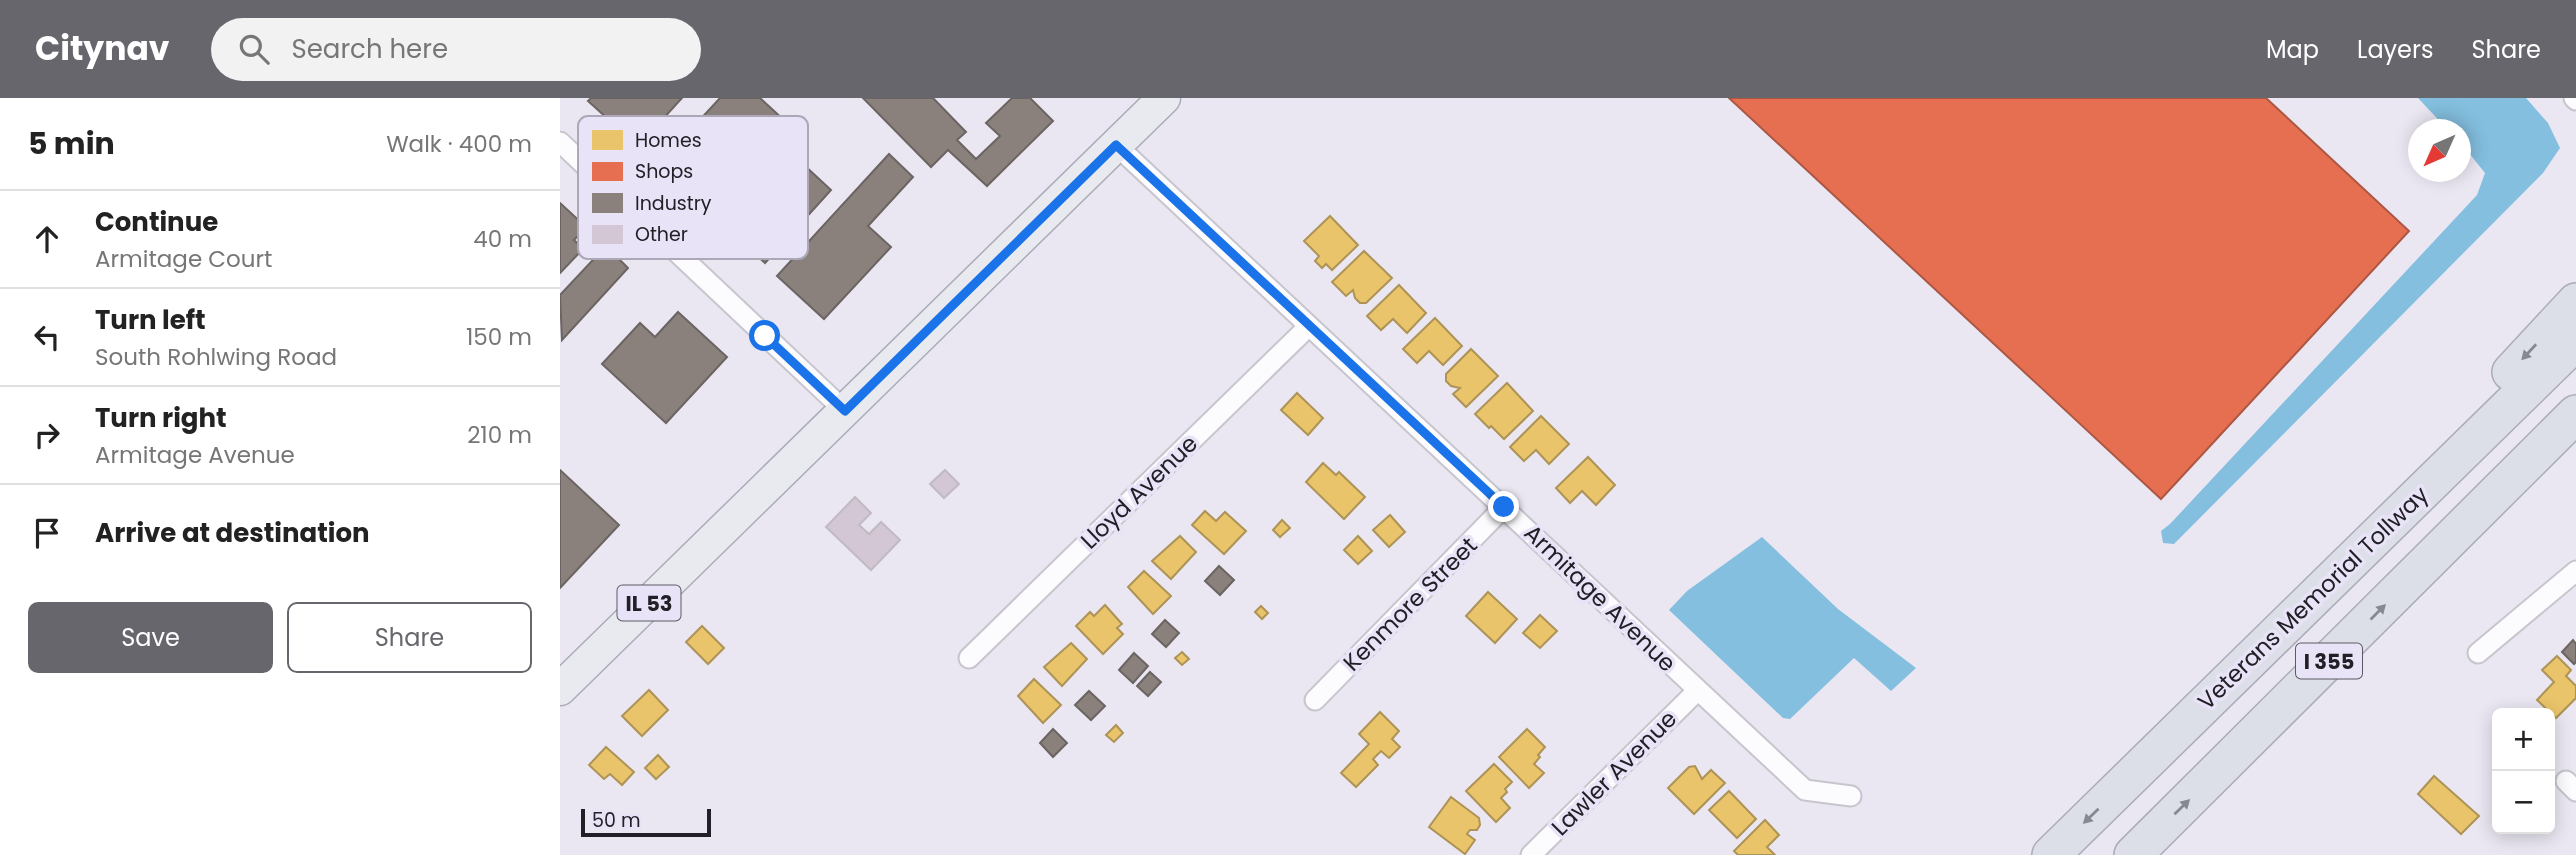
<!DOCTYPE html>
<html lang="en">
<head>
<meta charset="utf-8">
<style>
  :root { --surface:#fff; --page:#f2f2f2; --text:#222; --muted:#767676; --line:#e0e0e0; --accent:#68666d }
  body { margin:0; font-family:Poppins,sans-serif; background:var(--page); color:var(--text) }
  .controls { position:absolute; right:21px; bottom:21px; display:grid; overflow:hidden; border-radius:10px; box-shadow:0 4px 18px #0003 }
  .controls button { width:63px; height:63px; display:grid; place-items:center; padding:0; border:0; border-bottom:2px solid var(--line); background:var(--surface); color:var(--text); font:35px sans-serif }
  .compass { position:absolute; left:1848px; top:21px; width:63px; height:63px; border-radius:50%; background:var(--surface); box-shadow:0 4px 18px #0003; rotate:225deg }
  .scale { position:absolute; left:21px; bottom:18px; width:130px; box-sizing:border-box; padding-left:7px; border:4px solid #222026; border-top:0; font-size:19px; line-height:24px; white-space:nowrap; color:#222026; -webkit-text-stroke:5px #e8e3f6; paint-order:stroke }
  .stop { position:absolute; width:21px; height:21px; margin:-16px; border:5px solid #1a73e8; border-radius:50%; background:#fff }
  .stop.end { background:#1a73e8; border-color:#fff; box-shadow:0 2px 7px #0008 }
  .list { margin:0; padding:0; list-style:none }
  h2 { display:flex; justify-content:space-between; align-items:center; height:91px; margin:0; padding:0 28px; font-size:30px }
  h2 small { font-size:23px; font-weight:400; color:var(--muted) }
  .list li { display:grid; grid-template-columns:46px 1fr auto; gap:21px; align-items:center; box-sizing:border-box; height:98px; padding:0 28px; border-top:2px solid var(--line) }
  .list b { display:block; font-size:26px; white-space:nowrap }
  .list p { margin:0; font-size:23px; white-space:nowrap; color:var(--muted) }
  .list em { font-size:23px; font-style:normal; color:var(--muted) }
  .actions { display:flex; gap:14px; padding:21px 28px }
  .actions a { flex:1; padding:16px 0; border:2px solid var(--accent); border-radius:10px; text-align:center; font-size:24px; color:var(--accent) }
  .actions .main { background:var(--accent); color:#fff }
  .icon { flex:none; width:38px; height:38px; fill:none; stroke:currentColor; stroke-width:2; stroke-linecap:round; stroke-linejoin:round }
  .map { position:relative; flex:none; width:2016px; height:757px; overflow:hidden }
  header { display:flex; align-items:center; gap:42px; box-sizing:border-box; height:98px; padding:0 35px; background:var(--accent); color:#fff }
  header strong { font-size:33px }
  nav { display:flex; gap:38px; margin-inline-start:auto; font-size:24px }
  .search { width:490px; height:63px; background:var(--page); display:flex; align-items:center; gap:18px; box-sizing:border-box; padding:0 24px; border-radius:38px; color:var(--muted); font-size:26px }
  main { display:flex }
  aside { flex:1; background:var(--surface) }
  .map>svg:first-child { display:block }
  .water { fill:#84bfdf }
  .homes { fill:#e9c46a; stroke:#ad9356; stroke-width:2 }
  .shops { fill:#e76f51; stroke:#ac5744; stroke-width:2 }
  .industry { fill:#8a817c; stroke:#6b6462; stroke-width:2 }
  .building { fill:#d3c6d5; stroke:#c0bbc3; stroke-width:2 }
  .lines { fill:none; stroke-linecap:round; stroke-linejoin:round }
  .street-casing { stroke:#c7c5cd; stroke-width:23 }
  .primary-casing { stroke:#aaacb9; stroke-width:35 }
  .highway-casing { stroke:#aaacb9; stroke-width:40 }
  .street { stroke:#fcfbfd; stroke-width:19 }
  .primary { stroke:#e8eaf0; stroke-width:32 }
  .highway { stroke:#dcdee8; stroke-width:37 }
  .oneway { fill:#888891 }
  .route { stroke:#1a73e8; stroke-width:9 }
  .labels { text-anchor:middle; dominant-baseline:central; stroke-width:7; stroke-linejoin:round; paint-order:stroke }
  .shield { fill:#e8e3f6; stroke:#5d5a64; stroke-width:2 }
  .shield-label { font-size:21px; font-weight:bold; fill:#222026 }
  .street-label { font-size:23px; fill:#222026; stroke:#e8e3f6 }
  .key { fill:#e8e3f6; stroke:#ada8b8; stroke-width:2 }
  .key-label { font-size:19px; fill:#222026 }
</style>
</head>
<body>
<header>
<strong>Citynav</strong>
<div class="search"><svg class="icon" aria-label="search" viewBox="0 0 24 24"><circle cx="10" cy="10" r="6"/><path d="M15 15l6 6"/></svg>Search here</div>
<nav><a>Map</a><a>Layers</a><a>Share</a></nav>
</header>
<main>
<aside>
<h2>5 min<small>Walk · 400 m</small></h2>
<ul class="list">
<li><svg class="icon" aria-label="ahead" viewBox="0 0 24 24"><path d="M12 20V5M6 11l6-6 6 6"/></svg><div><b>Continue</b><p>Armitage Court</p></div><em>40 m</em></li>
<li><svg class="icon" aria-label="left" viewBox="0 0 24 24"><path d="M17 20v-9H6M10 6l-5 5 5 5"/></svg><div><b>Turn left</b><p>South Rohlwing Road</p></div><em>150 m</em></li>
<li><svg class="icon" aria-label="right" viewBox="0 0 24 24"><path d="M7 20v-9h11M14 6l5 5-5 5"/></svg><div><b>Turn right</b><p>Armitage Avenue</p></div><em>210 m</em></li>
<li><svg class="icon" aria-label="arrive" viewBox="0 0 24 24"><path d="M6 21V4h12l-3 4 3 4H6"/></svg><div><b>Arrive at destination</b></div></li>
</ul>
<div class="actions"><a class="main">Save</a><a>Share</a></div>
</aside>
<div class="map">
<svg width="2016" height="757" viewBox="0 0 2016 757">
  <rect width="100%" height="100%" fill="#eae7f2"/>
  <g class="water">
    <path d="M1858,0H1966L1988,25L2000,50L1983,75L1614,446L1603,445L1601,433L1610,426L1917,97L1925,75L1901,45L1900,32L1887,31Z"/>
    <path d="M1202,439L1278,511L1356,570L1331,593L1294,560L1230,621L1223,620L1109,512L1127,493Z"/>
  </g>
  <g class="homes">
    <path d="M770,118L798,147L772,172L766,166L762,170L755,163L759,158L744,143Z"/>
    <path d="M804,153L832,180L806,205H800L795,200L793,192L786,198L772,184Z"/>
    <path d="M839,187L866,215L847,235L833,221L821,232L807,218Z"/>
    <path d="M875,220L902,248L883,267L869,253L857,265L843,251Z"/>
    <path d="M911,251L938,278L906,309L893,296L900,290L891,288L886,283V276Z"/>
    <path d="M947,285L973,313L944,341L931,328L929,330L915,316Z"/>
    <path d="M737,295L763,320L748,337L721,312Z"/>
    <path d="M981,318L1009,346L989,366L976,352L964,363L950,349Z"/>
    <path d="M1028,359L1055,387L1036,407L1022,393L1010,405L996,390Z"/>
    <path d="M763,365L776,377L779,374L805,399L784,421L746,384Z"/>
    <path d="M645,413L656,423L665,414L686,433L664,456L632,427Z"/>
    <path d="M830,417L845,434L829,449L813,432Z"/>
    <path d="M722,422L730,430L720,439L713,432Z"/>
    <path d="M620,438L636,454L611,481L592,463Z"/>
    <path d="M798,438L812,453L798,466L784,452Z"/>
    <path d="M584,473L611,498L593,516L568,489Z"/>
    <path d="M928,494L957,521L935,545L906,518Z"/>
    <path d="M545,507L562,526L557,530L563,536L543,556L516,528L530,514L534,518Z"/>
    <path d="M701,508L708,515L702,521L695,514Z"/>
    <path d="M980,517L997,533L980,550L963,535Z"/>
    <path d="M142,528L164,550L148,566L126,544Z"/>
    <path d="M511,545L527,561L502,588L484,569Z"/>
    <path d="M622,554L629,561L622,567L615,560Z"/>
    <path d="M1997,558L2011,572L2006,578L2016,588V600L1996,620L1977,602L1994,584L1982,572Z"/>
    <path d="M474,581L501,607L483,625L458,598Z"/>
    <path d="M89,592L108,612L82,638L62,618Z"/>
    <path d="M820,614L839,633L832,641L840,649L829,660L821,653L813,661L818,667L796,689L781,675L809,646L799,636Z"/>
    <path d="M556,627L563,635L554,644L546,637Z"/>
    <path d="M967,631L985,649L978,657L980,659L974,666L984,675L969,690L939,659Z"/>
    <path d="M46,649L74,674L62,687L50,676L44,681L29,667Z"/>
    <path d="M98,657L109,669L96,681L85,670Z"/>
    <path d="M934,666L952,684L945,691L947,694L941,700L950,710L936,724L906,693Z"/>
    <path d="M1135,668L1142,681L1151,672L1165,685L1134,716L1108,690L1129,669Z"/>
    <path d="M1874,678L1919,718L1901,736L1858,696Z"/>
    <path d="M1169,693L1196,721L1177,740L1149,712Z"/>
    <path d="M891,699L919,720L920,727L917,732H910L907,736L915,742L905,756L869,729Z"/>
    <path d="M1205,722L1219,737L1207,749L1215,757H1178L1174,753Z"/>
  </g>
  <path class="shops" d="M1169,0H1706L1849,133L1601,401Z"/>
  <g class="industry">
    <path d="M31,0H122L91,34L82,26L69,40L28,3Z"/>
    <path d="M160,0H200L225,23L144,110L98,67Z"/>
    <path d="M303,0H373L406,34L397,42L416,61L440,38L426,25L452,0H470L493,23L427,88L388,52L371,69Z"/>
    <path d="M229,53L271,92L205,165L170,133L222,75L214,69Z"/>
    <path d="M329,56L353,79L308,128L331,149L264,221L217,178Z"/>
    <path d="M0,105L26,129L14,142L23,151L0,175Z"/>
    <path d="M46,148L68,170L2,242L0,197Z"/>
    <path d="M118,214L167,259L106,325L42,266L80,225L95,239Z"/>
    <path d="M0,372L59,427L0,490Z"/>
    <path d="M659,468L674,482L660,497L645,483Z"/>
    <path d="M605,522L619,535L606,549L592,536Z"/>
    <path d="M2013,542L2016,546V564L2014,566L2002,554Z"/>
    <path d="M574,555L588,568L573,585L559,572Z"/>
    <path d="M590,574L601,584L588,598L577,588Z"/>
    <path d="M529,593L545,608L531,622L515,607Z"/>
    <path d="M493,631L507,645L493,659L480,645Z"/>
  </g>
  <g class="building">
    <path d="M385,372L399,386L384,400L370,386Z"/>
    <path d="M295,399L311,415L299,427L309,436L321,424L340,442L311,472L266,429Z"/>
  </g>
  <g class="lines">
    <defs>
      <g id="street">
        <path d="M2014,0L2016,2"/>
        <path d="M0,44L285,313"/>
        <path d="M556,47L1245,692L1291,698"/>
        <path d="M1918,555L2016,473"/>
        <path d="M409,560L749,228"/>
        <path d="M755,602L944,409"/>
        <path d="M2006,683L2016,693"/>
        <path d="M971,757L1137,593"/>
      </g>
      <path id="primary" d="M0,591L604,0"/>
      <g id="highway">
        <path d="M1951,274L2016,204"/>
        <path d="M1491,757L2016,243"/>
        <path d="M1573,757L2016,316"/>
      </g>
    </defs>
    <use href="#street" class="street-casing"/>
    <use href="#primary" class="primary-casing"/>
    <use href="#highway" class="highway-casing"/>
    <use href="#street" class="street"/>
    <use href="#primary" class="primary"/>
    <use href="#highway" class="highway"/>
  </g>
  <defs><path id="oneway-solid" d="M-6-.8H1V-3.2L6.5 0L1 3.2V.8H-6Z" transform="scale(1.75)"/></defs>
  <g class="oneway">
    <use href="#oneway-solid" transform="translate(1969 254) rotate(133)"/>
    <use href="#oneway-solid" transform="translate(1818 514) rotate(-45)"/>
    <use href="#oneway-solid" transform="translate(1622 709) rotate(-44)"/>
    <use href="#oneway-solid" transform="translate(1531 718) rotate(136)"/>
  </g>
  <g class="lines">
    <path class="route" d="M205,238L285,313L556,47L944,409"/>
  </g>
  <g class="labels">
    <g class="shield">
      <rect x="57.5" y="487.5" width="63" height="35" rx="5"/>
      <rect x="1736" y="545.5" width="66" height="35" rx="5"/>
    </g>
    <g class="shield-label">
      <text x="89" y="505">IL 53</text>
      <text x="1769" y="563">I 355</text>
    </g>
    <g class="street-label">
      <text transform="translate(579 394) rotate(-44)">Lloyd Avenue</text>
      <text transform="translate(1040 500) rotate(44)">Armitage Avenue</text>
      <text transform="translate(1753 500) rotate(-44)">Veterans Memorial Tollway</text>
      <text transform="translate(850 506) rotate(-45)">Kenmore Street</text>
      <text transform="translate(1054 675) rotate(-45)">Lawler Avenue</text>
    </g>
  </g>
  <rect x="18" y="18" width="230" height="143" rx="10" class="key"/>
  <rect x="32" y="32" width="31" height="20" fill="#e9c46a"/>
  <rect x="32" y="64" width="31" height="19" fill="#e76f51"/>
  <rect x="32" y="95" width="31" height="20" fill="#8a817c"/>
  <rect x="32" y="127" width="31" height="19" fill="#d3c6d5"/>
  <g class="key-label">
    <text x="75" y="49">Homes</text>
    <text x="75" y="80">Shops</text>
    <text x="75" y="112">Industry</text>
    <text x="75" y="143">Other</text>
  </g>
</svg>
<div class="controls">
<button>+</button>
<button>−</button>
</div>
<svg class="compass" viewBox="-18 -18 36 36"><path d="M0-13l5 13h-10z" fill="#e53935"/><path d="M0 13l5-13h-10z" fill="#767676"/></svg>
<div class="scale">50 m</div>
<div class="stop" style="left:205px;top:238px"></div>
<div class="stop end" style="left:944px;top:409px"></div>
</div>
</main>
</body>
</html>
